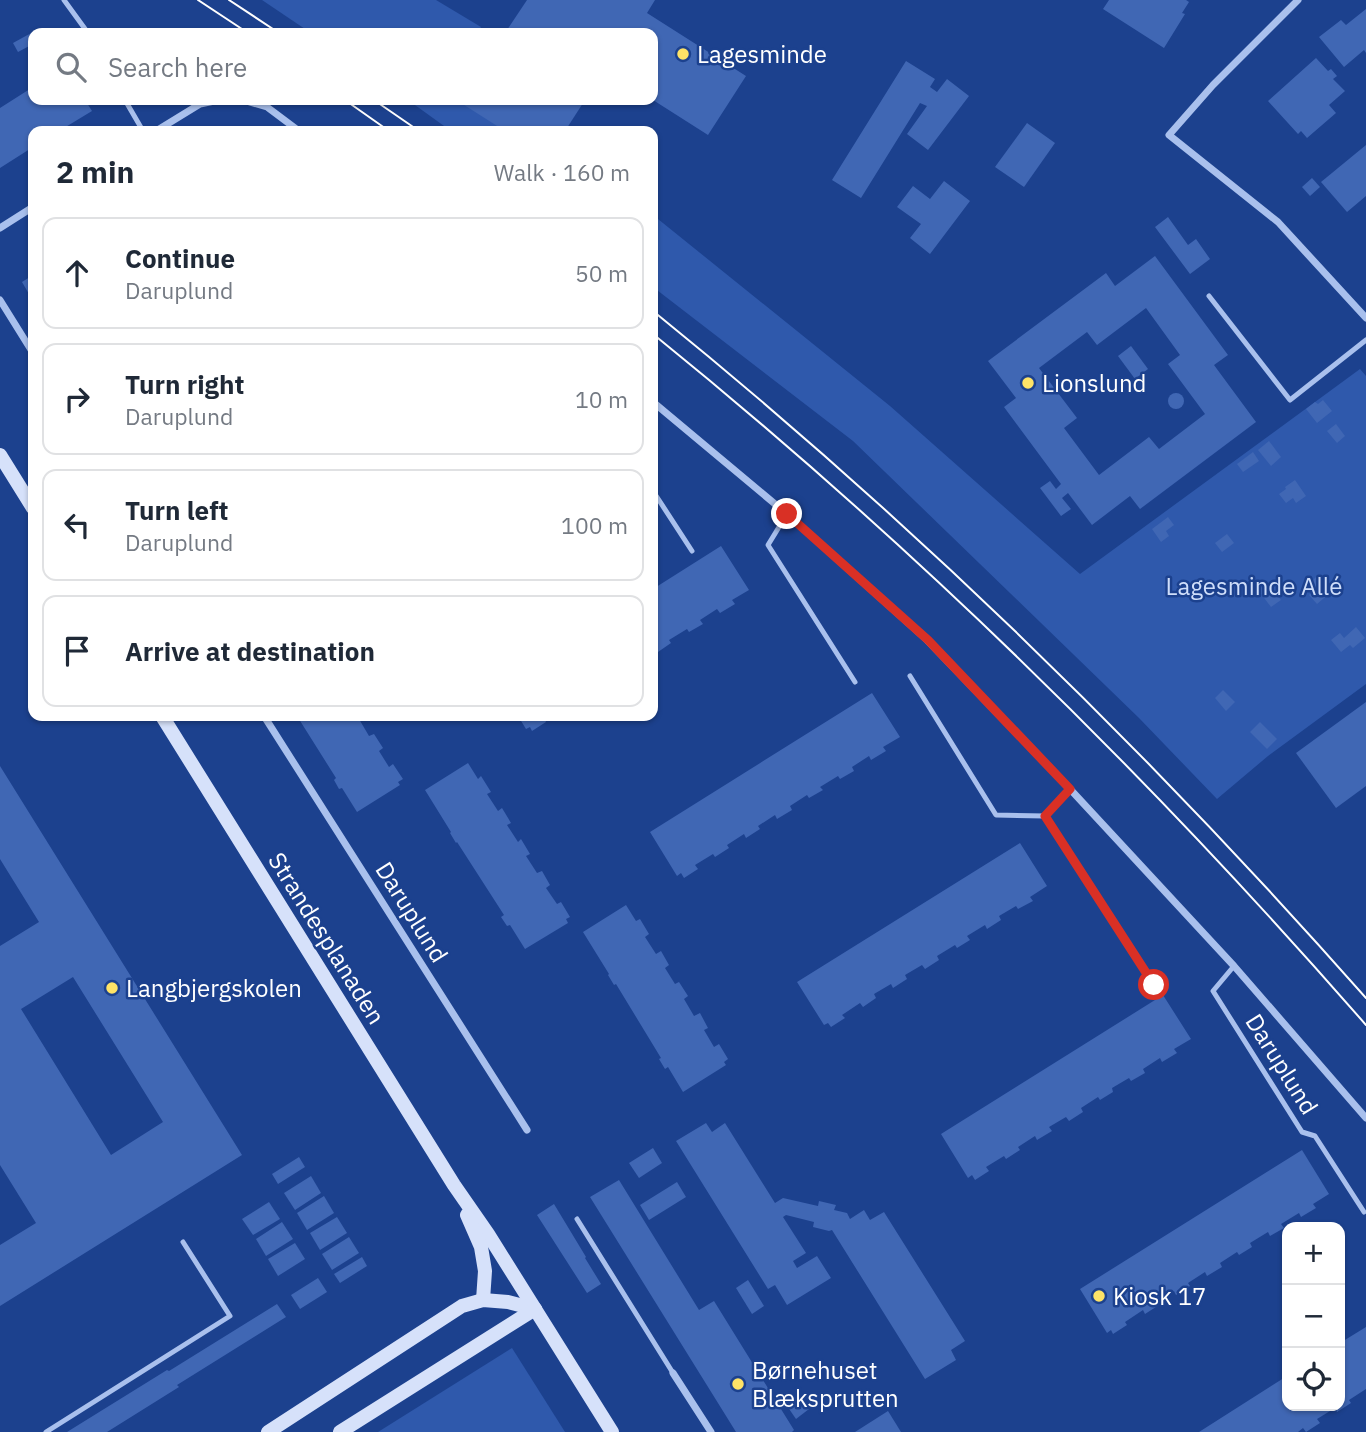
<!DOCTYPE html>
<html lang="en">
<head>
<meta charset="utf-8">
<style>
  :root { --surface:#fff; --page:#f2f2f3; --text:#1f2937; --muted:#747a83; --line:#e0e1e3 }
  body { margin:0; font-family:"IBM Plex Sans",sans-serif; background:var(--page); color:var(--text) }
  .controls { position:absolute; right:21px; bottom:21px; display:grid; overflow:hidden; border-radius:14px; box-shadow:0 2px 5px #0004 }
  .controls button { width:63px; height:63px; display:grid; place-items:center; padding:0; border:0; border-bottom:2px solid var(--line); background:var(--surface); color:var(--text); font:35px sans-serif }
  .stop { position:absolute; width:21px; height:21px; margin:-16px; border:5px solid #d93025; border-radius:50%; background:#fff }
  .stop.end { background:#d93025; border-color:#fff; box-shadow:0 2px 7px #0008 }
  .list { margin:0; padding:0; list-style:none }
  h2 { display:flex; justify-content:space-between; align-items:center; height:91px; margin:0; padding:0 28px; font-size:30px }
  h2 small { font-size:23px; font-weight:400; color:var(--muted) }
  .list li { display:grid; grid-template-columns:46px 1fr auto; gap:21px; align-items:center; box-sizing:border-box; height:112px; margin:0 14px 14px; padding:0 14px; border:2px solid var(--line); border-radius:14px }
  .list b { display:block; font-size:26px; white-space:nowrap }
  .list p { margin:0; font-size:23px; white-space:nowrap; color:var(--muted) }
  .list em { font-size:23px; font-style:normal; color:var(--muted) }
  .icon { flex:none; width:38px; height:38px; fill:none; stroke:currentColor; stroke-width:2; stroke-linecap:round; stroke-linejoin:round }
  .map { position:relative; flex:none; width:1366px; height:1432px; overflow:hidden }
  .search { position:absolute; background:var(--surface); box-shadow:0 2px 5px #0004; left:28px; top:28px; width:630px; height:77px; display:flex; align-items:center; gap:18px; box-sizing:border-box; padding:0 24px; border-radius:14px; color:var(--muted); font-size:26px }
  .panel { position:absolute; background:var(--surface); box-shadow:0 2px 5px #0004; left:28px; top:126px; width:630px; height:595px; border-radius:14px }
  .map>svg:first-child { display:block }
  .green { fill:#2f59ac }
  .building { fill:#4067b4; fill-rule:evenodd }
  .lines { fill:none; stroke-linecap:round; stroke-linejoin:round }
  .lane { stroke:#a9c0ed; stroke-width:5 }
  .street { stroke:#a9c0ed; stroke-width:7 }
  .secondary { stroke:#d6e1fa; stroke-width:14 }
  .tram { stroke:#fff; stroke-width:2 }
  .route { stroke:#d93025; stroke-width:9 }
  .poi-dot { fill:#fee367; stroke:#1c418e; stroke-width:2.5 }
  .labels { text-anchor:middle; dominant-baseline:central; stroke-width:5; stroke-linejoin:round; paint-order:stroke }
  .poi-label { font-size:24px; fill:#fff; stroke:#1c418e; text-anchor:start }
  .park-label { font-size:24px; fill:#cfdefa; stroke:#1c418e }
  .street-label { font-size:24px; fill:#fff; stroke:#1c418e }
</style>
</head>
<body>
<div class="map">
<svg width="1366" height="1432" viewBox="0 0 1366 1432">
  <rect width="100%" height="100%" fill="#1c418e"/>
  <g class="green">
    <path d="M262,0H436L481,27L478,33H311Z"/>
    <path d="M408,100H460L507,131H451Z"/>
    <path d="M653,215L890,406L1080,574L1360,369L1366,376V684L1268,756L1217,799L1139,718L853,441L653,287Z"/>
    <path d="M512,1348L565,1432H378Z"/>
  </g>
  <g class="building">
    <path d="M527,0H655L647,13L746,76L708,135L653,100V33H505Z"/>
    <path d="M1109,0H1186L1189,2L1182,13L1185,14L1164,48L1103,9Z"/>
    <path d="M1366,9V53L1364,50L1344,67L1319,37L1341,20L1346,25Z"/>
    <path d="M33,32V44L18,52L13,43Z"/>
    <path d="M1316,58L1328,71L1331,69L1337,76L1333,79L1345,91L1329,105L1336,113L1307,138L1301,131L1298,134L1268,101Z"/>
    <path d="M906,61L935,79L930,87L937,92L947,79L969,96L928,150L907,134L927,106L920,103L861,198L832,180Z"/>
    <path d="M33,87V100H85L92,111L59,131H33V147L0,168V108Z"/>
    <path d="M463,100H585L565,131H505L461,103Z"/>
    <path d="M1027,123L1055,143L1024,187L995,167Z"/>
    <path d="M1366,145V196L1347,212L1321,182Z"/>
    <path d="M1312,178L1320,187L1310,196L1302,187Z"/>
    <path d="M944,181L970,201L930,254L910,238L921,224L897,207L913,186L930,199Z"/>
    <path d="M1168,217L1188,245L1196,239L1210,259L1190,274L1155,227Z"/>
    <path d="M1155,256L1228,355L1214,365L1256,422L1140,509L1130,496L1092,525L1068,493L1062,498L1071,509L1061,516L1040,488L1050,481L1056,489L1061,484L1004,407L1016,398L988,361L1106,273L1115,286ZM1146,308L1180,355L1168,364L1205,414L1159,449L1149,437L1099,475L1064,428L1077,418L1039,368L1087,332L1097,345Z"/>
    <path d="M33,275V301L22,282Z"/>
    <path d="M1131,346L1148,369L1135,379L1118,356Z"/>
    <circle cx="1176" cy="401" r="8"/>
    <path d="M1323,400L1332,411L1317,423L1306,409L1315,402L1318,404Z"/>
    <path d="M1336,424L1345,436L1337,443L1327,431Z"/>
    <path d="M1269,441L1281,457L1271,466L1258,450Z"/>
    <path d="M1253,452L1259,461L1243,472L1237,464Z"/>
    <path d="M1295,480L1306,496L1296,503L1293,498L1286,503L1279,494L1286,489L1285,487Z"/>
    <path d="M1168,517L1174,525L1166,531L1169,536L1161,542L1152,529Z"/>
    <path d="M1227,534L1234,543L1222,552L1215,543Z"/>
    <path d="M721,546L749,590L732,600L735,604L720,613L717,609L700,620L703,624L689,632L687,629L669,640L671,643L658,652L656,648L653,650V589Z"/>
    <path d="M1316,577L1330,593L1317,604L1309,595L1316,589L1310,583Z"/>
    <path d="M1267,583L1281,600L1271,607L1258,590Z"/>
    <path d="M1356,627L1365,638L1353,648L1350,645L1341,652L1331,640L1340,633L1344,638Z"/>
    <path d="M1223,690L1235,702L1226,711L1215,698Z"/>
    <path d="M872,693L900,737L883,747L886,751L871,760L869,756L852,767L854,771L840,779L838,776L820,787L823,790L809,798L807,795L790,806L792,810L777,819L775,815L758,826L760,829L746,838L744,834L727,845L729,848L715,857L713,854L695,865L698,869L684,878L681,873L677,876L650,832Z"/>
    <path d="M1366,702V786L1336,808L1296,753Z"/>
    <path d="M297,716H365L359,719L369,736L374,734L383,748L379,751L389,767L393,764L403,779L398,782L400,785L357,812L342,788L339,789L334,780L336,778Z"/>
    <path d="M518,716H547L544,718L546,722L532,731L530,727L526,729Z"/>
    <path d="M1260,722L1277,739L1267,749L1250,732Z"/>
    <path d="M468,763L478,779L481,776L491,792L487,794L498,811L502,808L511,823L507,825L518,842L521,839L530,854L526,856L537,873L542,871L550,885L546,888L557,904L561,902L570,917L566,919L568,923L525,949L510,925L507,926L501,917L504,915L457,842L456,843L450,833L451,832L425,790Z"/>
    <path d="M0,766L242,1155L0,1306V1245L36,1223L0,1165V946L39,922L0,859ZM73,977L163,1122L111,1155L21,1009Z"/>
    <path d="M1020,843L1047,886L1030,897L1033,901L1018,909L1016,906L999,916L1001,920L987,929L985,925L967,936L970,940L957,948L955,945L937,956L939,960L925,969L922,965L905,975L907,979L893,988L891,984L874,994L876,998L863,1007L860,1003L842,1015L845,1018L831,1027L828,1023L824,1025L797,982Z"/>
    <path d="M626,905L636,921L640,919L649,934L645,937L656,954L661,951L669,965L665,968L675,984L679,982L688,996L684,999L694,1016L700,1013L708,1028L704,1030L714,1047L719,1044L728,1059L724,1062L726,1065L683,1092L668,1067L665,1069L659,1059L661,1058L616,984L614,985L608,975L609,974L583,932Z"/>
    <path d="M1163,995L1191,1039L1174,1049L1177,1053L1162,1062L1160,1058L1143,1069L1145,1073L1131,1081L1129,1078L1112,1088L1113,1092L1100,1100L1098,1097L1081,1108L1083,1112L1069,1121L1066,1117L1049,1127L1052,1131L1037,1140L1035,1136L1018,1147L1020,1150L1006,1159L1004,1156L986,1167L989,1171L975,1180L972,1175L968,1178L941,1134Z"/>
    <path d="M706,1123L712,1132L725,1123L775,1203L783,1198L818,1206L819,1201L836,1205L834,1210L847,1213L850,1219L864,1210L870,1220L884,1212L965,1341L951,1350L956,1360L925,1379L832,1230L829,1231L813,1227L814,1222L786,1215L783,1217L806,1253L793,1261L797,1268L817,1256L831,1278L787,1305L775,1285L768,1289L676,1141Z"/>
    <path d="M653,1148L662,1163L639,1178L629,1163Z"/>
    <path d="M1302,1150L1329,1194L1313,1204L1316,1208L1301,1217L1299,1213L1281,1224L1284,1228L1270,1236L1268,1232L1250,1243L1252,1247L1239,1255L1237,1252L1220,1263L1222,1267L1207,1276L1205,1272L1188,1283L1190,1286L1176,1295L1174,1291L1157,1301L1159,1305L1145,1314L1143,1310L1125,1322L1127,1325L1113,1334L1111,1330L1107,1333L1080,1289Z"/>
    <path d="M299,1157L305,1167L278,1184L272,1174Z"/>
    <path d="M311,1176L321,1193L295,1210L284,1193Z"/>
    <path d="M619,1180L699,1310L714,1301L794,1430L792,1432H736L590,1197Z"/>
    <path d="M677,1182L686,1197L649,1220L640,1205Z"/>
    <path d="M324,1196L334,1213L307,1230L297,1213Z"/>
    <path d="M269,1202L280,1219L253,1235L242,1219Z"/>
    <path d="M554,1204L586,1257L585,1258L601,1284L587,1293L537,1215Z"/>
    <path d="M337,1217L347,1233L320,1250L310,1233Z"/>
    <path d="M282,1222L293,1239L266,1256L256,1239Z"/>
    <path d="M349,1237L359,1253L332,1270L322,1254Z"/>
    <path d="M295,1243L305,1259L278,1276L268,1259Z"/>
    <path d="M362,1257L367,1266L340,1283L334,1274Z"/>
    <path d="M318,1278L327,1292L300,1309L291,1295Z"/>
    <path d="M748,1280L764,1306L752,1314L736,1288Z"/>
    <path d="M277,1304L286,1317L177,1385L179,1387L107,1432H67L167,1370L169,1371Z"/>
    <path d="M1366,1327V1389L1349,1400L1351,1403L1337,1412L1335,1408L1317,1419L1320,1423L1306,1432L1303,1428L1298,1432H1199L1287,1376V1406H1340V1343Z"/>
    <path d="M798,1394L809,1409L796,1419L785,1403Z"/>
    <path d="M888,1411L901,1432H855Z"/>
  </g>
  <g class="lines">
    <g class="lane">
      <path d="M64,0L88,33"/>
      <path d="M125,100L143,131"/>
      <path d="M1209,296L1290,400L1366,340"/>
      <path d="M653,491L692,551"/>
      <path d="M787,514L768,545L855,682"/>
      <path d="M910,676L996,815L1045,816"/>
      <path d="M1070,789L1045,816L1154,985"/>
      <path d="M1234,966L1213,991L1302,1132L1315,1136L1364,1212"/>
      <path d="M577,1219L673,1373"/>
      <path d="M46,1432L230,1316L183,1242"/>
    </g>
    <g class="street">
      <path d="M1298,0L1213,85L1169,135L1278,222L1366,318"/>
      <path d="M243,100L267,107L299,131"/>
      <path d="M156,131L200,104L219,100"/>
      <path d="M0,228L33,207"/>
      <path d="M0,300L33,353"/>
      <path d="M653,402L787,514L927,640L1070,789L1234,966L1366,1118"/>
      <path d="M264,716L527,1130"/>
      <path d="M673,1373L711,1432"/>
    </g>
    <g class="secondary">
      <path d="M0,455L33,508"/>
      <path d="M162,716L454,1185L488,1234L612,1432"/>
      <path d="M467,1215L481,1247L485,1271L483,1300"/>
      <path d="M268,1432L462,1306L483,1300L508,1302L535,1309"/>
      <path d="M340,1432L535,1309"/>
    </g>
    <g class="tram">
      <path d="M198,0L248,33"/>
      <path d="M229,0L279,33"/>
      <path d="M345,100L389,131"/>
      <path d="M374,100L419,131"/>
      <path d="M653,311C910,519 1147,750 1366,998"/>
      <path d="M653,334C910,542 1148,775 1366,1025"/>
    </g>
  </g>
  <g class="lines">
    <path class="route" d="M787,514L928,640L1070,789L1045,816L1154,985"/>
  </g>
  <g class="poi-dot">
    <circle cx="683" cy="54" r="7"/>
    <circle cx="1028" cy="383" r="7"/>
    <circle cx="112" cy="988" r="7"/>
    <circle cx="1099" cy="1296" r="7"/>
    <circle cx="738" cy="1384" r="7"/>
  </g>
  <g class="labels">
    <g class="poi-label">
      <text x="697" y="54">Lagesminde</text>
      <text x="1042" y="383">Lionslund</text>
      <text x="126" y="988">Langbjergskolen</text>
      <text x="1113" y="1296">Kiosk 17</text>
      <text x="752" y="1370">Børnehuset<tspan x="752" dy="28">Blæksprutten</tspan></text>
    </g>
    <g class="park-label">
      <text x="1254" y="586">Lagesminde Allé</text>
    </g>
    <g class="street-label">
      <text transform="translate(412 912) rotate(58)">Daruplund</text>
      <text transform="translate(327 938) rotate(58)">Strandesplanaden</text>
      <text transform="translate(1282 1064) rotate(58)">Daruplund</text>
    </g>
  </g>
</svg>
<div class="controls">
<button>+</button>
<button>−</button>
<button><svg class="icon" aria-label="locate" viewBox="0 0 24 24"><circle cx="12" cy="12" r="6"/><path d="M12 2v4M12 18v4M2 12h4M18 12h4"/></svg></button>
</div>
<div class="stop" style="left:1154px;top:985px"></div>
<div class="stop end" style="left:787px;top:514px"></div>
<div class="search"><svg class="icon" aria-label="search" viewBox="0 0 24 24"><circle cx="10" cy="10" r="6"/><path d="M15 15l6 6"/></svg>Search here</div>
<section class="panel">
<h2>2 min<small>Walk · 160 m</small></h2>
<ul class="list">
<li><svg class="icon" aria-label="ahead" viewBox="0 0 24 24"><path d="M12 20V5M6 11l6-6 6 6"/></svg><div><b>Continue</b><p>Daruplund</p></div><em>50 m</em></li>
<li><svg class="icon" aria-label="right" viewBox="0 0 24 24"><path d="M7 20v-9h11M14 6l5 5-5 5"/></svg><div><b>Turn right</b><p>Daruplund</p></div><em>10 m</em></li>
<li><svg class="icon" aria-label="left" viewBox="0 0 24 24"><path d="M17 20v-9H6M10 6l-5 5 5 5"/></svg><div><b>Turn left</b><p>Daruplund</p></div><em>100 m</em></li>
<li><svg class="icon" aria-label="arrive" viewBox="0 0 24 24"><path d="M6 21V4h12l-3 4 3 4H6"/></svg><div><b>Arrive at destination</b></div></li>
</ul>
</section>
</div>
</body>
</html>
